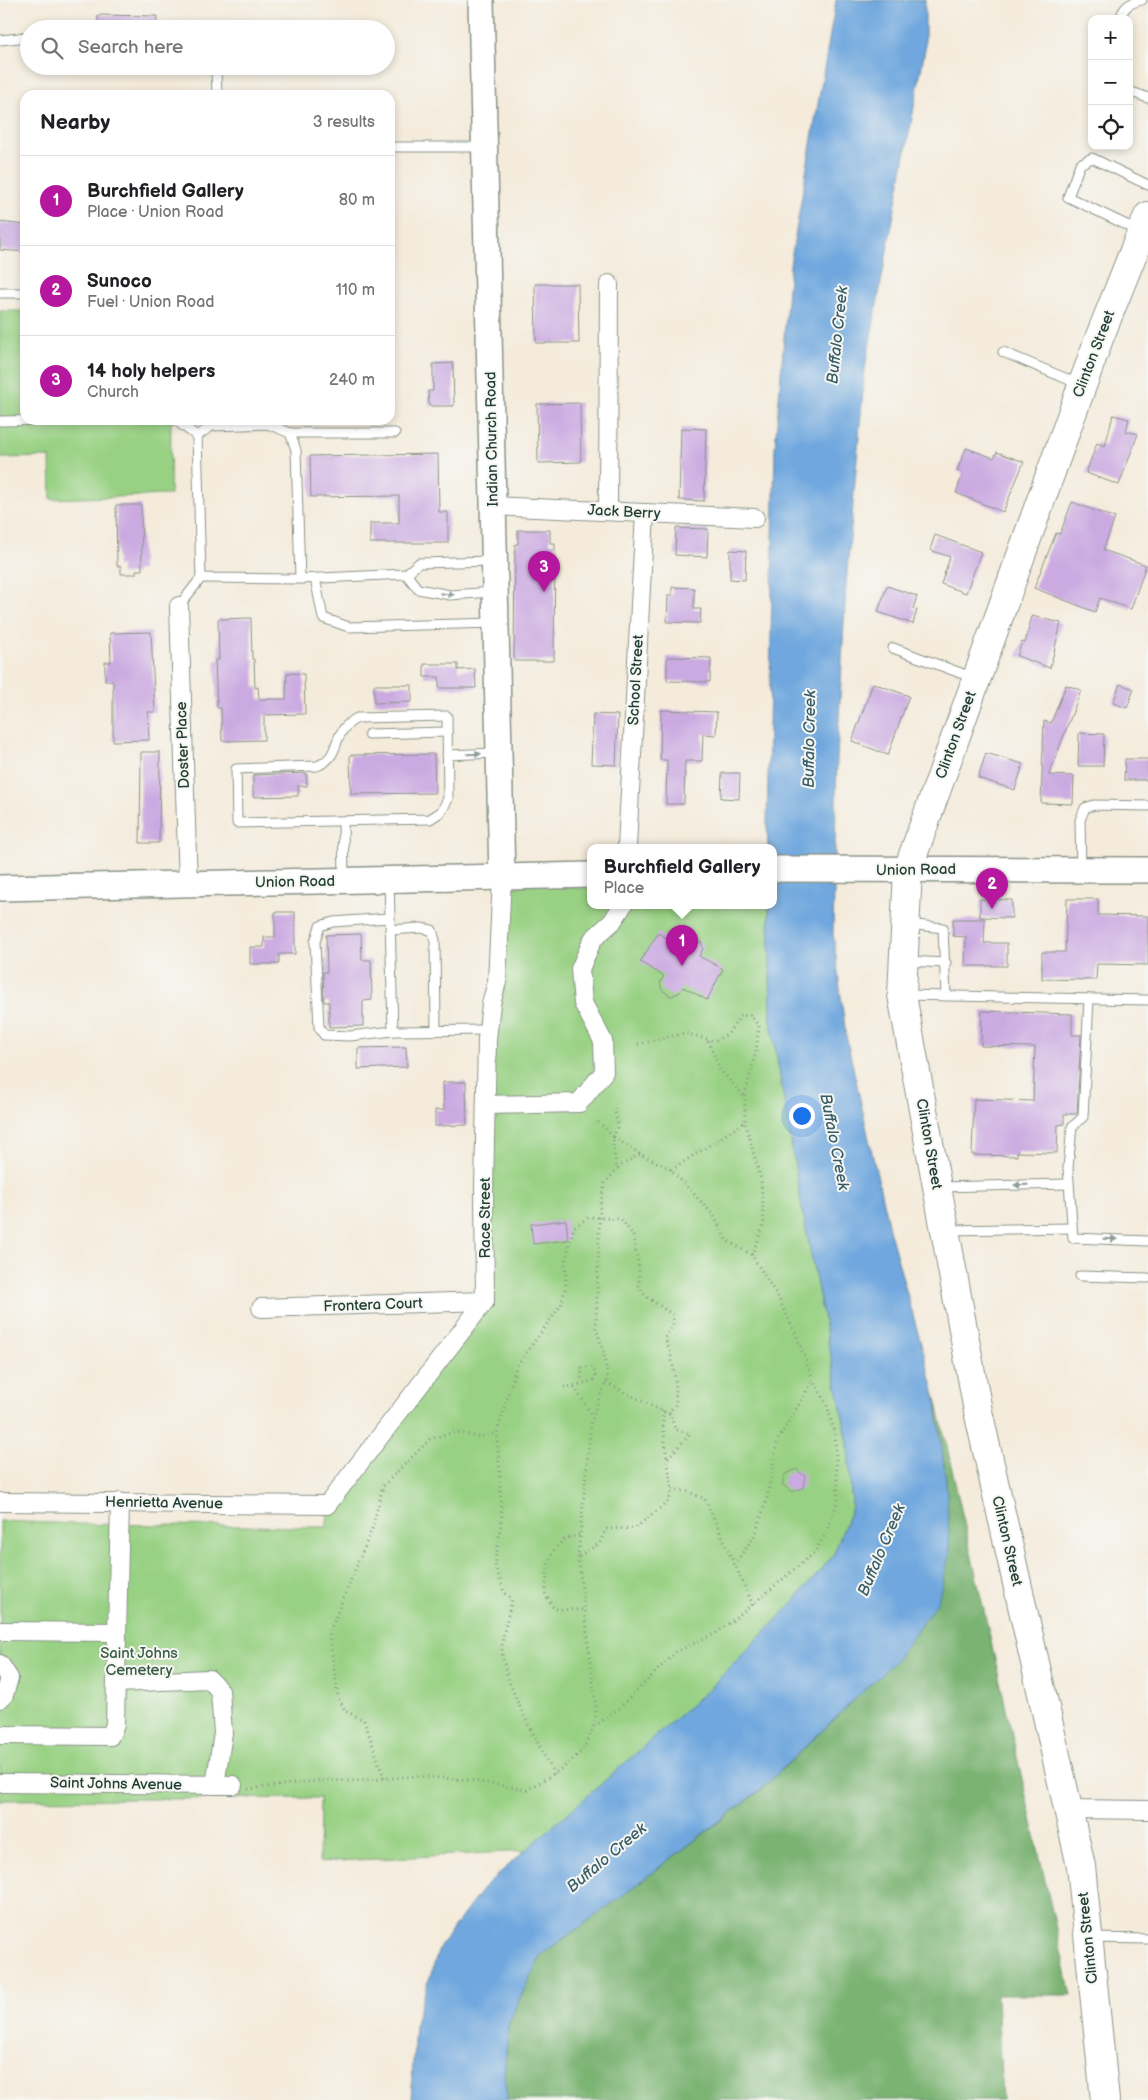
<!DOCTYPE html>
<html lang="en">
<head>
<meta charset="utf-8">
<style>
  :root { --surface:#fff; --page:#f6f6f6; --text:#202124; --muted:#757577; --line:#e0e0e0; --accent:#b5179e }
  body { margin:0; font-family:"Balsamiq Sans",sans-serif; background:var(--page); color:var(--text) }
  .controls { position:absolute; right:15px; top:15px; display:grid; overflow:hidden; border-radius:10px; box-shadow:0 2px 8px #0003 }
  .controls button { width:45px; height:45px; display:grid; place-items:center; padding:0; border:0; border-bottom:1px solid var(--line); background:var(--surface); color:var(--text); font:25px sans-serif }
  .you { position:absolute; left:801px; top:1115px; width:18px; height:18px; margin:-12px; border:4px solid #fff; border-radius:50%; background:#1a73e8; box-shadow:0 0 0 8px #1a73e833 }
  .badge { display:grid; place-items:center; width:32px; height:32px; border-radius:50%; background:var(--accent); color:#fff; font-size:16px; font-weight:700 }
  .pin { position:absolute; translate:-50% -41px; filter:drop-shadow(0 1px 2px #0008) }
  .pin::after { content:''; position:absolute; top:26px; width:18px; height:15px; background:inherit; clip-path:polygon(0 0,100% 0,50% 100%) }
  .popup { position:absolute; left:587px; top:844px; width:190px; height:65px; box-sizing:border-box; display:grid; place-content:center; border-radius:10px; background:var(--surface); filter:drop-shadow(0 1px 4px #0005); font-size:16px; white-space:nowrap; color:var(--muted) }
  .popup b { font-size:19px; color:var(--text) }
  .popup::after { content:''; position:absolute; left:50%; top:100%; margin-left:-10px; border:10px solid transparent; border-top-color:var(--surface) }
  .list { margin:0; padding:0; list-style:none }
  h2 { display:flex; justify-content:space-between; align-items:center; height:65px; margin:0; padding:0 20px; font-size:21px }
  h2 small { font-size:16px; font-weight:400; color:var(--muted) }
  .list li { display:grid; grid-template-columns:32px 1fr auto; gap:15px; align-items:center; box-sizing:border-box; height:90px; padding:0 20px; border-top:1px solid var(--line) }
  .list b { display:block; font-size:19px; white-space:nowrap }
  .list p { margin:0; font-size:16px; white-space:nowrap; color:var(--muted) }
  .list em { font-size:16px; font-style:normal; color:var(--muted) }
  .icon { flex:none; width:28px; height:28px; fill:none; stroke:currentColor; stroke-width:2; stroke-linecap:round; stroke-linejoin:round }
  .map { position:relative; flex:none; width:1148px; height:2100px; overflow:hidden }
  .search { position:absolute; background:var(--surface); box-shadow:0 2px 8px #0003; left:20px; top:20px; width:375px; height:55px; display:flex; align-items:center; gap:12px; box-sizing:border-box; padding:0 18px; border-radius:28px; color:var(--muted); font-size:19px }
  .panel { position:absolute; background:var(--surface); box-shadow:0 2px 8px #0003; left:20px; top:90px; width:375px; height:335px; border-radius:15px }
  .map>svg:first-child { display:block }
  .green { fill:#99d184; stroke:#5c875c }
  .forest { fill:#7ab372; stroke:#4c7853 }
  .water { fill:#6fa7de; stroke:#477289 }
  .building { fill:#cbaae1 }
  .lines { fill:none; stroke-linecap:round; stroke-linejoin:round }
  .lane-casing { stroke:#8a9488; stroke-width:11 }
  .street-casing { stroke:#8a9488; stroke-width:20 }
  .secondary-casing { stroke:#8a9488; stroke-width:28 }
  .primary-casing { stroke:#8a9488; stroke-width:30 }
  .path { stroke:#8a9488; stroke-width:3; stroke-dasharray:1 4; stroke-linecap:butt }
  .lane { stroke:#fff; stroke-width:9 }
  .street { stroke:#fff; stroke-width:18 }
  .secondary { stroke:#fff; stroke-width:25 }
  .primary { stroke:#fff; stroke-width:28 }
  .oneway { fill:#8f9e9a }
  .labels { text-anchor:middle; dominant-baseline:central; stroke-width:4; stroke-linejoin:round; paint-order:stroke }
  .street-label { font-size:15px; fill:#1f3d34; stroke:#f6f6f2 }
  .park-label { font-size:15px; fill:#375b44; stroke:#f6f6f2 }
  .water-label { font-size:16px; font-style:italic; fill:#375d67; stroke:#f6f6f2 }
</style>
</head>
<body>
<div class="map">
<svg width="1148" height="2100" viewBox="0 0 1148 2100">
  <rect width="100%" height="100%" fill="#f6f6f2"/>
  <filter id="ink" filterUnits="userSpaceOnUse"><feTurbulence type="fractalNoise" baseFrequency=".02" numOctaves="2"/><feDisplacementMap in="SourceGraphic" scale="10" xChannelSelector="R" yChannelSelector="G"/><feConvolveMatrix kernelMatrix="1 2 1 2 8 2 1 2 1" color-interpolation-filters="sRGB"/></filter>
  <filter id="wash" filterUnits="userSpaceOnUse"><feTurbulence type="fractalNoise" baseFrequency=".0096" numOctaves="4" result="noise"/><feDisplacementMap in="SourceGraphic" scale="20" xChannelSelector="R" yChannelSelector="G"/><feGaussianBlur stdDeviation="1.12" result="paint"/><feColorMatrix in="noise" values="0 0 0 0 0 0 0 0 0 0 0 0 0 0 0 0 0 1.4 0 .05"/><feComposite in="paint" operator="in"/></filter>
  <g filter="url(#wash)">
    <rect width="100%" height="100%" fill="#f4ebdb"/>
    <g class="green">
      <path d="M0,311H25V420H171L170,495L51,499L50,457L0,458Z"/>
      <path d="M591,876V905H769L771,1021L801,1203L848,1443L852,1507L833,1556L790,1606L707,1691L526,1851L319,1862L320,1798L0,1800V1521L78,1524L327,1527L328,1505L485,1301L502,877Z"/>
    </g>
    <path class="forest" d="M935,1394L1071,1995H997L1002,2100H508L504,2075L509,2021L541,1955L613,1903L761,1790L895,1661L946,1481Z"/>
    <path class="water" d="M836,0H925V49L865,368L846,584L837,758L833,933L846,1036L889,1229L935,1394L946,1481L950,1552L938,1601L895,1661L760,1790L613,1903L541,1955L509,2021L504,2075L508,2100H411L415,2023L440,1946L485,1886L707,1691L790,1606L833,1556L852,1507L848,1443L801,1203L771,1021L769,905H773V847H768L767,822L775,447L790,265Z"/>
    <g id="blocks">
      <g class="building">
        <path d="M98,15L157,16L156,29H98Z"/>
        <path d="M0,222L25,225V252L0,250Z"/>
        <path d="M535,284H578L579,343H536Z"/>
        <path d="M453,363L454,406H429L428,391H433V364Z"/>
        <path d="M580,403L581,462L538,463L537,404Z"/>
        <path d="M1113,415L1129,419L1126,431L1138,434L1119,485L1086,473L1097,443L1105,446Z"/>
        <path d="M681,428L706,429L704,501L679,500Z"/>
        <path d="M966,448L994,458L997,452L1024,462L1003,512L956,493L963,473L957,471Z"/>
        <path d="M438,454L439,512H448V543H370V523H399V496L311,497L310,456Z"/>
        <path d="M1072,502L1115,518L1103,550L1146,565L1131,609L1100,598L1095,612L1034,588L1056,533L1060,534Z"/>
        <path d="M116,505H141L142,570H136V574H121V566H117Z"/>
        <path d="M676,528L708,529L707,557L675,555Z"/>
        <path d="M518,530H550V543H555L554,661H514L515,544H518Z"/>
        <path d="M935,535L981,552L966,593L941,584L950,557L930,550Z"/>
        <path d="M730,550L746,551L745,580L730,579Z"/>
        <path d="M887,586L917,596L913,609L917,610L913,624L878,612Z"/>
        <path d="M672,587L694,588V609H701L700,623L667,622L668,595H672Z"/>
        <path d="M1032,616L1061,623L1050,668L1017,656L1022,642L1025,643Z"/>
        <path d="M251,618L252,659H254L255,688L258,687L259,699H286L287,673L304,674L305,714L264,715V740L222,741L221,708H217L215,660H219L218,619Z"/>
        <path d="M151,632L155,712H148L149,740L113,741V681H105V662H111L110,633Z"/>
        <path d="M667,657L711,658L710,682L667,681Z"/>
        <path d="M424,664H458V670L475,669L476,688H439V677H424Z"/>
        <path d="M873,683L909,696L888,755L852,741Z"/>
        <path d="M1120,684L1134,689L1127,708L1113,703Z"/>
        <path d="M374,685H412V702L374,703Z"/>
        <path d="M1066,685L1081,690L1049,775L1074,776L1073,804L1041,803L1044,721L1051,723Z"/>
        <path d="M661,710L717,712L716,735L703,734L702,761H685L684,804H666L667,760H660Z"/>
        <path d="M593,714L618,715L616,765L591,764Z"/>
        <path d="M1079,733L1104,734L1103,766H1078Z"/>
        <path d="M141,752H160L159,843H140Z"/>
        <path d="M986,753L1023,764L1015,790L978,778Z"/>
        <path d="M434,754L435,793L351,794L350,755Z"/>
        <path d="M1125,759H1148V780H1124Z"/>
        <path d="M306,773L307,786H298V796L253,797V775Z"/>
        <path d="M722,773H740L739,799L721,798Z"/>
        <path d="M980,899L1012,900V918L980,917Z"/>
        <path d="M1067,899H1098V915L1148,916V965L1097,964L1096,980L1042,979V952H1065Z"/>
        <path d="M275,912H295V954H279V964H250V947H264V937H275Z"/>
        <path d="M953,919H985L984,943H1007V966H965L966,937L953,936Z"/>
        <path d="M658,933L682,946L686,940L692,938L702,943L703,949L699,956L723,969L707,1000L683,987L679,993L671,996L662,990L660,983L664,976L640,962Z"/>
        <path d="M361,934L362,960H371L372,1000L363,1001V1026L329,1027V1002H324L323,972H327L326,935Z"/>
        <path d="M982,1011L1072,1014V1035H1081L1077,1114H1064V1124L1058,1125L1057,1153L1017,1152V1156L972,1155L974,1099L1033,1101L1035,1047L981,1046Z"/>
        <path d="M406,1047L407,1067L358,1069V1048Z"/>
        <path d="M443,1082H466L467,1125L435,1126V1110H444Z"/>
        <path d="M566,1220L568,1240L533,1244L531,1224Z"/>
        <path d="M796,1469L805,1476L803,1488L792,1492L782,1484L785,1474Z"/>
      </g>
    </g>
  </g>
  <g filter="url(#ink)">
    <use href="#blocks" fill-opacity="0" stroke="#8a9488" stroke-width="1"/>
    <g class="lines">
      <defs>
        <g id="lane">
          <path d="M1120,19C1124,6 1129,3 1142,0"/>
          <path d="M0,40L29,37"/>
          <path d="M214,66L216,70L217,95"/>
          <path d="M1129,91L1148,98"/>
          <path d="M390,147H484"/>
          <path d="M1139,231L1068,197L1080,164L1092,158L1148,185"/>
          <path d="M0,293H25"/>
          <path d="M1003,352L1079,384"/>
          <path d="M175,420L197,436"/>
          <path d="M0,421L51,420"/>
          <path d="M290,433L296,450L300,579"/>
          <path d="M395,433H290L268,424L212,426L197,436L201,578L300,579L406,574L419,563L492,561"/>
          <path d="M406,574L418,589L450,595L493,592"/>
          <path d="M315,578L323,618L349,627L495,623"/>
          <path d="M179,606L201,578"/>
          <path d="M893,648L974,678"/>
          <path d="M447,716L448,799L441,812L430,819L237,823L236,769L317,766C344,755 328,734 357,718Z"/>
          <path d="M369,734L447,732"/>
          <path d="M447,755L497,753"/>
          <path d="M343,821L344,878"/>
          <path d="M1081,869L1080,820L1085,808L1094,805L1148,806"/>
          <path d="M389,880L393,1031L488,1030"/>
          <path d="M389,918L333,922L320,926L315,942L319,1027L324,1035L350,1036L393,1031"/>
          <path d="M908,924L943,928L946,996"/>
          <path d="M390,930L421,928L432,930L435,940L436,1031"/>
          <path d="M906,961L946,963"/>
          <path d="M906,995L1148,1000"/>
          <path d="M1089,999L1083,1117L1072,1127L1068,1168L1073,1238L1148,1241"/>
          <path d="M940,1187L1069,1184"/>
          <path d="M947,1230L1072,1228"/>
          <path d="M1080,1276L1148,1278"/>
          <path d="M1091,1938L1148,1939"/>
        </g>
        <g id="street">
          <path d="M493,506L755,518"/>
          <path d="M608,511L609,284"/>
          <path d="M179,606L188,885"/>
          <path d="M627,847L645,513"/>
          <path d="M486,1105L579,1103L604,1072L603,1041L583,1003L580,969L593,939L612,922L623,905"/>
          <path d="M261,1308L485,1301"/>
          <path d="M0,1502L327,1505L485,1301L484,1189L487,1039L491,1004L497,982L502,877"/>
          <path d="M0,1631L117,1632"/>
          <path d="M0,1664L9,1678L4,1695L0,1699"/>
          <path d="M116,1683L209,1679L220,1691L223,1733L215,1785"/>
          <path d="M0,1735L110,1736L115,1725L120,1502"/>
          <path d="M0,1783L233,1785"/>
          <path d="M1068,1809L1148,1810"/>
        </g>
        <g id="secondary">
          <path d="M481,0L502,877"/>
          <path d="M773,869L1148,870"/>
          <path d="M0,888L591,875"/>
        </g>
        <path id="primary" d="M1105,2100L1081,1866L978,1411L902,995L908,869L1100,336L1148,216"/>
      </defs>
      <use href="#lane" class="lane-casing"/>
      <use href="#street" class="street-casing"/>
      <use href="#secondary" class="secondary-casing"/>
      <use href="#primary" class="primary-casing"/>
      <g class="path">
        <path d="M708,1041L720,1070L745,1097"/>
        <path d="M638,1044L685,1033L714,1041L728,1034L740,1016L750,1015L759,1026L756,1052L745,1095V1122"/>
        <path d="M614,1108L618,1124L614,1137L640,1154"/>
        <path d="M598,1122L614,1137L613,1148L617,1170"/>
        <path d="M671,1170L745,1122L761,1180L764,1224L752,1255"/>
        <path d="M606,1383L670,1415"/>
        <path d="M564,1387C571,1387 590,1382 595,1379L596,1373L592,1367L582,1368L581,1377L583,1381"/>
        <path d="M574,1387L592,1415"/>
        <path d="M663,1411V1426L667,1459"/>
        <path d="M579,1535L565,1539L554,1549L548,1564L545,1593L554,1609L586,1610"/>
        <path d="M579,1556L600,1543L606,1529L635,1528L669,1501L672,1489L689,1492L705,1499L753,1605"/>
        <path d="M734,1565L755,1535L767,1498L777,1442L813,1380"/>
        <path d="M554,1774C539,1744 502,1681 502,1649C502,1633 509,1615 512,1599L504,1592L495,1565L502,1516L497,1433L516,1367L561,1305L566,1286L565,1262L574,1227L589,1217L621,1219L633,1235L639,1269V1287L647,1297L673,1315V1324L665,1338C674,1359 676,1382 676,1405L669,1411L675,1429L690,1434L667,1459L672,1489"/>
        <path d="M384,1778L364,1720L345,1711L338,1697L329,1633L372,1529L383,1486L430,1439L455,1432L479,1437L497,1433"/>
        <path d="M248,1789L326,1780L355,1781L415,1776L469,1780L527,1790C563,1768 593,1755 596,1708L578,1556L591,1423L599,1398L608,1379L603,1350L596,1328L600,1204L605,1183L619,1167L640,1154L669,1168L693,1193L714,1216L726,1240L752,1255L778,1297L797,1337L813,1380L827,1405L835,1435L838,1500L826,1534L814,1553L741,1614L716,1633L676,1652L619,1708L595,1726"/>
      </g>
      <use href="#lane" class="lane"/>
      <use href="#street" class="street"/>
      <use href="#secondary" class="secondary"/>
      <use href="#primary" class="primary"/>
    </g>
    <defs><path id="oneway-solid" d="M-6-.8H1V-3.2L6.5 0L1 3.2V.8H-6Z" transform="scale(1.25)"/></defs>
    <g class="oneway">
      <use href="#oneway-solid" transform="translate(447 594) rotate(6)"/>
      <use href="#oneway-solid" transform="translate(474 754) rotate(-2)"/>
      <use href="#oneway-solid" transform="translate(1021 1185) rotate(179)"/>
      <use href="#oneway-solid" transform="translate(1110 1239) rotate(2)"/>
    </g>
  </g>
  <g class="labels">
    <g class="street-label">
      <text transform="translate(1094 354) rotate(-69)">Clinton Street</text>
      <text transform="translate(492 439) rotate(-91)">Indian Church Road</text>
      <text transform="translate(624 512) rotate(3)">Jack Berry</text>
      <text transform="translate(636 680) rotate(-87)">School Street</text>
      <text transform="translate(956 735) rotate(-70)">Clinton Street</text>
      <text transform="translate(183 745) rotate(-92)">Doster Place</text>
      <text transform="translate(916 870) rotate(-1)">Union Road</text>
      <text transform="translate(295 882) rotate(-1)">Union Road</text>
      <text transform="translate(929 1144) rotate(80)">Clinton Street</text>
      <text transform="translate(485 1218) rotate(-90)">Race Street</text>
      <text transform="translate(373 1305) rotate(-2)">Frontera Court</text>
      <text transform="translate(164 1503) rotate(1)">Henrietta Avenue</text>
      <text transform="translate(1007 1541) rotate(77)">Clinton Street</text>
      <text transform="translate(116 1784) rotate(1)">Saint Johns Avenue</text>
      <text transform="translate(1088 1938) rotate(-96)">Clinton Street</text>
    </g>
    <g class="park-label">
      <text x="139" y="1653">Saint Johns<tspan x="139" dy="17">Cemetery</tspan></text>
    </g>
    <g class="water-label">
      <text transform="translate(838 335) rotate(-84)">Buffalo Creek</text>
      <text transform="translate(810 739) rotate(-89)">Buffalo Creek</text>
      <text transform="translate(834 1142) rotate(79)">Buffalo Creek</text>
      <text transform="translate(882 1550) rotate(-67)">Buffalo Creek</text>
      <text transform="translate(607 1858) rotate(-40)">Buffalo Creek</text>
    </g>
  </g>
</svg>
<div class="controls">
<button>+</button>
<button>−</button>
<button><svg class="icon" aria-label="locate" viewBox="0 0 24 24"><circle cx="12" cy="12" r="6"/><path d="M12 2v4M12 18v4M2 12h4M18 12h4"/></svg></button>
</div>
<div class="you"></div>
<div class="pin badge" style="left:682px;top:966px">1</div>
<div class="popup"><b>Burchfield Gallery</b>Place</div>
<div class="pin badge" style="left:992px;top:909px">2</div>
<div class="pin badge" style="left:544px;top:592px">3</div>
<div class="search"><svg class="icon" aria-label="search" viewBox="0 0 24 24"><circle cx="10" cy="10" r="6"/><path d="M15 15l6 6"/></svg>Search here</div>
<section class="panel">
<h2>Nearby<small>3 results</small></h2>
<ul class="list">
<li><span class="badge">1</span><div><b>Burchfield Gallery</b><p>Place · Union Road</p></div><em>80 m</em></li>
<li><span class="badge">2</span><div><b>Sunoco</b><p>Fuel · Union Road</p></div><em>110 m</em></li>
<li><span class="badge">3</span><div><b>14 holy helpers</b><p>Church</p></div><em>240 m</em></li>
</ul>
</section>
</div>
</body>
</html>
